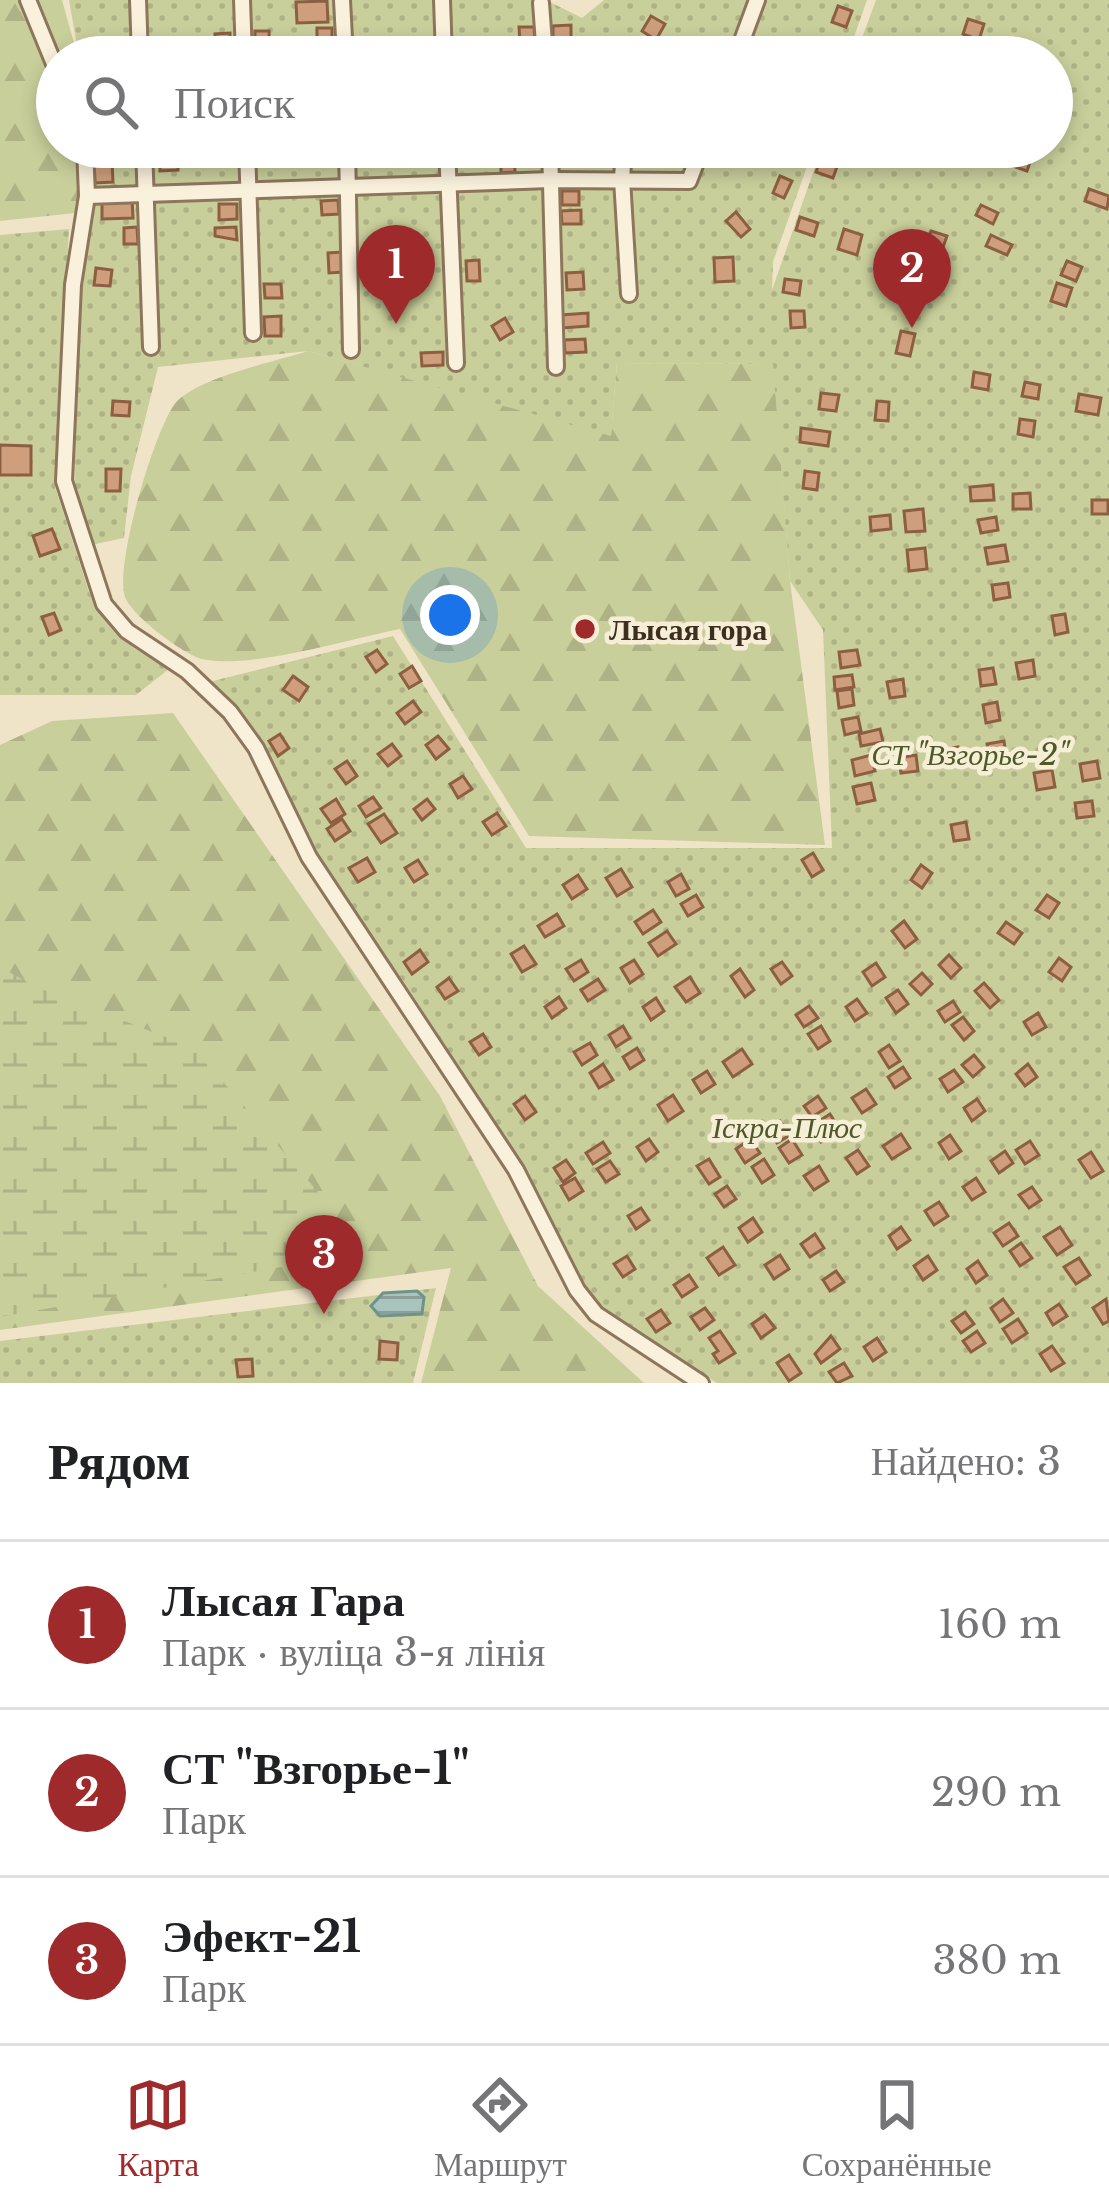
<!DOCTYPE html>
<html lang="ru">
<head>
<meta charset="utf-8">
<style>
  :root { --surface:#fff; --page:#f6f6f6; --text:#202124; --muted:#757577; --line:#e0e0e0; --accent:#9e2a2b }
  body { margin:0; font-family:"Libre Baskerville",serif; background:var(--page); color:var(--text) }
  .you { position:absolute; left:450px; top:615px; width:42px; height:42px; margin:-30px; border:9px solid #fff; border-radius:50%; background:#1a73e8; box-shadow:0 0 0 18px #1a73e833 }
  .badge { display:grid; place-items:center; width:78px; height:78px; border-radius:50%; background:var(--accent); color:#fff; font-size:39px; font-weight:700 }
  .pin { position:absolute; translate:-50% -99px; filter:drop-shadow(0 3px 6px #0008) }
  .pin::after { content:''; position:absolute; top:63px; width:42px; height:36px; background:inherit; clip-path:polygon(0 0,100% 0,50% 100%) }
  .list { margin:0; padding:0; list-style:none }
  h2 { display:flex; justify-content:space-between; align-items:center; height:156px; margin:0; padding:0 48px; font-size:51px }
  h2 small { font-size:39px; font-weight:400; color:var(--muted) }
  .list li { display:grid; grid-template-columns:78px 1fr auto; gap:36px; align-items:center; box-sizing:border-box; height:168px; padding:0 48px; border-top:3px solid var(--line) }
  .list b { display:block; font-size:45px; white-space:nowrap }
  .list p { margin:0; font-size:39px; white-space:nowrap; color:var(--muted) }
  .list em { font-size:39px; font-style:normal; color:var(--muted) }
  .icon { flex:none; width:66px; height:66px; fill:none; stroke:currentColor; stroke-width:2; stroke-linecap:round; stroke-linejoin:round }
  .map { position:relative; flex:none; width:1109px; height:1383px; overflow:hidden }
  .search { position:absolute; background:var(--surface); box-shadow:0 6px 18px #0003; left:36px; right:36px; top:36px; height:132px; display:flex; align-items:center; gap:30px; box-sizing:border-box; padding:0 42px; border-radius:66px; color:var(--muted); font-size:45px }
  .sheet { height:660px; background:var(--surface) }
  nav { display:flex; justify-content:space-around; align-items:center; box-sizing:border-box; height:168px; border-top:3px solid var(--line); background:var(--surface); font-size:33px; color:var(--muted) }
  nav a { display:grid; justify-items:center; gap:6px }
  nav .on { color:var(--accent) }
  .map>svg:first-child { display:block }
  .forest { fill:url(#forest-firs) }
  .wetland { fill:url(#wetland-marsh) }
  .garden { fill:url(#garden-dots) }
  .water { fill:url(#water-rules); stroke:#6f938a; stroke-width:3 }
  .building { fill:#cf9f7d; stroke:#8d5f41; stroke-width:3 }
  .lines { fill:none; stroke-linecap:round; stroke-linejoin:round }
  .street-casing { stroke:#8d765c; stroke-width:20 }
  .street { stroke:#faf1dc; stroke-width:14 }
  .poi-dot { fill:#9e2a2b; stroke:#f7eed8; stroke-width:4.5 }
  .labels { text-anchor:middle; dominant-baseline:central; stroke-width:9; stroke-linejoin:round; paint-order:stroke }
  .poi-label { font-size:30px; font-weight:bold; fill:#3d2e20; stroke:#f7eed8; text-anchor:start }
  .park-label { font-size:30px; font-style:italic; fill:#4d5a26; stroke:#f7eed8 }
</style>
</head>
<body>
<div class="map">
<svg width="1109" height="1383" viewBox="0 0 1109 1383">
  <defs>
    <pattern id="forest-firs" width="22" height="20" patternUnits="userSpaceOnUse" patternTransform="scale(3)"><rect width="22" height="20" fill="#c9cf9b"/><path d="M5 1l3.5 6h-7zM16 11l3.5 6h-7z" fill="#aeb285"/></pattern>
    <pattern id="wetland-marsh" width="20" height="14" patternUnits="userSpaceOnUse" patternTransform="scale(3)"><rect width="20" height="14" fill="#c9cf9b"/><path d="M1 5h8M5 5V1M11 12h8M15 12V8" fill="none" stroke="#aeb285"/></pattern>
    <pattern id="garden-dots" width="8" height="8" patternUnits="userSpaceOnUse" patternTransform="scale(3)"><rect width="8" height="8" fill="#c9cf9b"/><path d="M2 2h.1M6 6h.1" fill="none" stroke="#aeb285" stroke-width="1.8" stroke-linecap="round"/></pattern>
    <pattern id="water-rules" width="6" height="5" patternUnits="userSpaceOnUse" patternTransform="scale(3)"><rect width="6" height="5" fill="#a9c4bc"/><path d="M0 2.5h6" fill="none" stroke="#8ba098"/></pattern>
  </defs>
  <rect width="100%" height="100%" fill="#f0e4c8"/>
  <g class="forest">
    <path d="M0,0H62L78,57H57V147H85L75,213L0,221Z"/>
    <path d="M308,351L611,434L617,363L774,364L790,581L825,845L529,836L400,629C349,639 249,670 202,659C183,654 132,616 125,597C114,565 154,433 174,405C192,379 277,361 308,351Z"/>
    <path d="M173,713L440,1096L538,1286L644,1383H421L451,1268L0,1330V745L52,721Z"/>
  </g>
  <path class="wetland" d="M0,967L34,986L194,1048L324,1199L322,1238L281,1267L0,1317Z"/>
  <g class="garden">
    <path d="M69,0H546L582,18L604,0H867L847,57H79Z"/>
    <path d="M876,0H1109V1383H717L604,1313L575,1273L521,1163L406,985L324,869L305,837L289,793L250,728L209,682L393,636L526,848H832L823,630L790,581L773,364L617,363L611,436L308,351L158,367L131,476L124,538L91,545L75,502L73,380L93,188V147H814L773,262L772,290L822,147H1052V57H855Z"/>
    <path d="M69,229L55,487L89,592L98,608L134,648L169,669L136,695H0V235Z"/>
    <path d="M436,1288L413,1383H0V1341Z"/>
  </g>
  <path class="water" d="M417,1291L424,1297L422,1314L380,1316L371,1306L383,1293Z"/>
  <g class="building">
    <path d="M327,1L328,22L297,23L296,2Z"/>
    <path d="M838,6L852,11L846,27L832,22Z"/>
    <path d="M651,16L665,24L656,40L642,31Z"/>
    <path d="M968,19L984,24L979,40L963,34Z"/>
    <path d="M571,25V42H553V26Z"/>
    <path d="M519,27H534L535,43H520Z"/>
    <rect x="317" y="28" width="15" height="16"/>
    <path d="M255,31H269L270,53L255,54Z"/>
    <path d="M230,33V49H216L215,34Z"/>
    <path d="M130,38L131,53L109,55L108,40Z"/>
    <path d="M169,40L170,57H152L151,41Z"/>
    <path d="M281,147H304V165L282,166Z"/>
    <path d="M1018,151L1032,156L1027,171L1013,166Z"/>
    <path d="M501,152H514L515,172L501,173Z"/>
    <path d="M822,155L839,161L833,178L816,172Z"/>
    <path d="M178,157V170L160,171V158Z"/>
    <path d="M94,161H112L113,182L95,183Z"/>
    <path d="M780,176L792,181L784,198L773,193Z"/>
    <path d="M1089,189L1109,196L1107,209L1085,201Z"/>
    <rect x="562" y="191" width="17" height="14"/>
    <path d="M132,198L133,218L102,219V199Z"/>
    <path d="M338,200L339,214L322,215L321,201Z"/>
    <path d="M219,204H237V219L219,220Z"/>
    <path d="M981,205L998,213L993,224L976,215Z"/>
    <path d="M581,210V224H562L561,211Z"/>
    <path d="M736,212L750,229L741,237L726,221Z"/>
    <path d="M800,217L818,223L814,236L796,230Z"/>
    <path d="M137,227L138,244H124V228Z"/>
    <path d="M236,227L237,240L215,236V228Z"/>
    <path d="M844,229L862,235L857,255L838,249Z"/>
    <path d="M931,231L947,236L942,250L926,245Z"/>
    <path d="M991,235L1012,245L1007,255L986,246Z"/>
    <path d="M342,252L343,272L329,273L328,253Z"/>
    <path d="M733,257L734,281L715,282L714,258Z"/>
    <path d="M479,260L480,281H467L466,261Z"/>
    <path d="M1067,261L1082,267L1076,281L1061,275Z"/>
    <path d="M96,268L112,270L110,286L94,285Z"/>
    <path d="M583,272L584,289L567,290L566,273Z"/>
    <path d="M785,279L801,281L799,295L783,292Z"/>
    <path d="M1057,283L1072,288L1066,306L1051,301Z"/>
    <path d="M264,284H281L282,298H265Z"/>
    <path d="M790,311H804L805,327L791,328Z"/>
    <path d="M588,313V326L562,328L561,315Z"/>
    <path d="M281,316V336H265L264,317Z"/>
    <path d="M505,318L513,332L500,340L492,326Z"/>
    <path d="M901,331L915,334L910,356L896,353Z"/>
    <path d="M585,339L586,352L565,353L564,340Z"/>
    <path d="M443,352V365L422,366L421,353Z"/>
    <path d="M974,372L990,375L988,390L972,387Z"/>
    <path d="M1025,382L1040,385L1038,399L1022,396Z"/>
    <path d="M821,393L839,395L836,411L819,409Z"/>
    <path d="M1079,394L1101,398L1098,415L1076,411Z"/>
    <path d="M113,401L130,402L129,416L112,415Z"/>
    <path d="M877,401L889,402L888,421L875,420Z"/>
    <path d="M1020,419L1035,421L1033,437L1018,434Z"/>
    <path d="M801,428L830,432L828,446L800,442Z"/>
    <path d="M0,445L31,446V475H0Z"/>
    <path d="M106,469H121L120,491H106Z"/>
    <path d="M805,471L819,473L817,490L803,488Z"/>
    <path d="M993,485L994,500L971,501L970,487Z"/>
    <path d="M1030,493L1031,509H1013V494Z"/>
    <rect x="1092" y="500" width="16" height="14"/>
    <path d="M923,509L925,531L906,532L904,511Z"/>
    <path d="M890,515L891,529L871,531L870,517Z"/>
    <path d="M996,517L998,530L981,533L978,520Z"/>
    <path d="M52,529L60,549L40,556L33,536Z"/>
    <path d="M1005,545L1008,561L988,564L985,548Z"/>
    <path d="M925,548L927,569L909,571L907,550Z"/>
    <path d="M1008,583L1010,597L994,600L992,585Z"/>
    <path d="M54,613L61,630L49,635L42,617Z"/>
    <path d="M1065,614L1068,632L1055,635L1052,616Z"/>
    <path d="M377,650L387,664L376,672L366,657Z"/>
    <path d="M857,650L860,665L841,668L839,652Z"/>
    <path d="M1033,660L1035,676L1019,679L1016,663Z"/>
    <path d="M412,666L421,681L409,688L400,674Z"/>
    <path d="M993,668L996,684L981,686L979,670Z"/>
    <path d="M852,675L854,687L835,690L834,677Z"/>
    <path d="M293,676L308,687L299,701L283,690Z"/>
    <path d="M903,679L905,696L890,698L887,682Z"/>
    <path d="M852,689L854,705L839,708L837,691Z"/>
    <path d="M413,701L421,712L405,724L397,713Z"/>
    <path d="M997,702L1000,720L986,723L983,705Z"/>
    <path d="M858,717L861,731L845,735L842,720Z"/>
    <path d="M880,729L883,742L861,746L859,734Z"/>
    <path d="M280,734L289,748L278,756L269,741Z"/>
    <path d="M438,736L449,749L436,759L426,745Z"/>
    <path d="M1004,741L1006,755L989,758L987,744Z"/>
    <path d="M392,744L401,756L388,766L378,754Z"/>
    <path d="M958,747L960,761L942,764L940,750Z"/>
    <path d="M871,755L875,771L855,776L852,760Z"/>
    <path d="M916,755L918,771L901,773L899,758Z"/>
    <path d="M347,761L357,776L346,784L335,769Z"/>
    <path d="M1097,761L1100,778L1083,781L1080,764Z"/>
    <path d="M1052,770L1055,787L1037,790L1034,773Z"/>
    <path d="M463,776L472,789L458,798L450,784Z"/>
    <path d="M871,783L875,800L857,804L853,787Z"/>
    <path d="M373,797L381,808L366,817L359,806Z"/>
    <path d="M336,799L345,814L331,823L321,809Z"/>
    <path d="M427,799L435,809L422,820L414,809Z"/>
    <path d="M1092,801L1094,816L1077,818L1075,803Z"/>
    <path d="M497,813L506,826L492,835L483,822Z"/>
    <path d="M384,814L397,833L381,843L368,824Z"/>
    <path d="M342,819L350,831L335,841L327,829Z"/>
    <path d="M966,822L969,839L954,841L951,825Z"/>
    <path d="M813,853L823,870L812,877L802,860Z"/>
    <path d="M367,858L375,872L358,882L349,868Z"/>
    <path d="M418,860L427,874L414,882L405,868Z"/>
    <path d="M921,865L932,873L922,888L911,880Z"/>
    <path d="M621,869L632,887L617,896L606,878Z"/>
    <path d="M681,874L689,889L676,896L668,882Z"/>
    <path d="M578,875L587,889L572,899L563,885Z"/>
    <path d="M696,895L703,907L688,916L681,904Z"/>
    <path d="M1047,895L1059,903L1049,918L1036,910Z"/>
    <path d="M653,910L661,922L643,934L635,922Z"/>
    <path d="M557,914L564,926L545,937L538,926Z"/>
    <path d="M904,921L917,939L905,948L892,931Z"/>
    <path d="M1006,922L1022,933L1014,944L998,933Z"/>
    <path d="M667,931L676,944L658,956L649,943Z"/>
    <path d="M524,946L536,964L522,972L511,954Z"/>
    <path d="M420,950L428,962L412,974L404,962Z"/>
    <path d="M949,955L961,968L951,978L939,965Z"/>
    <path d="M1059,958L1071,967L1062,981L1049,972Z"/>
    <path d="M581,960L588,972L574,981L566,969Z"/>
    <path d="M634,960L643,974L630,983L621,968Z"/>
    <path d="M782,962L792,976L781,984L771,969Z"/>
    <path d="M876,963L885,977L872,986L863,972Z"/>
    <path d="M740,969L754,990L745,997L731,976Z"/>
    <path d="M922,973L932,984L921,995L910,984Z"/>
    <path d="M690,977L700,993L686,1002L675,987Z"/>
    <path d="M449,978L458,991L445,999L437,987Z"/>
    <path d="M598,979L605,990L588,1001L581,990Z"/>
    <path d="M984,983L999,1000L990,1008L975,991Z"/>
    <path d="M898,990L908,1004L896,1013L886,998Z"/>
    <path d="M559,997L566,1008L552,1018L545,1007Z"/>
    <path d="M656,998L664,1011L651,1020L643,1007Z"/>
    <path d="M857,999L867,1013L855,1021L846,1007Z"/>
    <path d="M953,1001L960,1012L945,1022L938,1011Z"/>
    <path d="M809,1006L818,1018L804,1027L796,1015Z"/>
    <path d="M1038,1013L1046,1027L1032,1035L1024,1022Z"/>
    <path d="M963,1017L974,1031L964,1040L952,1025Z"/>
    <path d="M623,1026L630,1038L616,1047L609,1035Z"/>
    <path d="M821,1026L830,1041L818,1049L808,1034Z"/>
    <path d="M483,1034L491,1047L479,1055L470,1042Z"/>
    <path d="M590,1043L597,1055L582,1065L574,1052Z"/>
    <path d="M889,1045L900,1061L889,1068L879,1052Z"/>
    <path d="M637,1048L644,1060L630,1069L623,1057Z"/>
    <path d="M742,1049L752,1064L733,1077L723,1062Z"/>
    <path d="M974,1055L984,1067L973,1077L962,1065Z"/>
    <path d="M603,1064L613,1080L599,1088L590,1073Z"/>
    <path d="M1028,1064L1037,1077L1025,1086L1016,1074Z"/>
    <path d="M903,1067L910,1078L895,1088L888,1077Z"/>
    <path d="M954,1070L963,1082L948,1092L940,1079Z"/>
    <path d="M707,1071L715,1084L701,1093L693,1080Z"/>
    <path d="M866,1089L876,1104L862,1113L852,1098Z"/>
    <path d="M673,1095L683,1111L668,1121L658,1105Z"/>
    <path d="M525,1096L536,1112L525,1120L514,1104Z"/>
    <path d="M818,1096L826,1108L812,1117L804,1106Z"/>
    <path d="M977,1099L985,1111L972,1121L964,1108Z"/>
    <path d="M830,1114L840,1130L821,1142L810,1127Z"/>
    <path d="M780,1121L790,1135L777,1143L768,1129Z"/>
    <path d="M901,1134L910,1148L892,1159L883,1146Z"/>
    <path d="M950,1135L961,1151L949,1159L939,1143Z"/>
    <path d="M649,1139L658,1152L646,1161L637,1147Z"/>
    <path d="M750,1139L760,1153L745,1163L736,1149Z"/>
    <path d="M792,1139L802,1155L789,1163L779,1148Z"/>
    <path d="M1030,1141L1039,1155L1025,1164L1016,1150Z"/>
    <path d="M603,1142L610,1153L593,1164L586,1153Z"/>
    <path d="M858,1150L869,1166L857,1174L846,1158Z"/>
    <path d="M1005,1151L1013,1163L999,1173L991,1161Z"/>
    <path d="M1091,1152L1103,1171L1091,1178L1079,1160Z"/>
    <path d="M709,1159L720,1177L709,1184L697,1166Z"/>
    <path d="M764,1159L774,1175L762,1183L752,1167Z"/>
    <path d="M566,1160L575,1173L563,1182L554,1168Z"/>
    <path d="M610,1161L619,1174L606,1182L597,1169Z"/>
    <path d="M819,1166L828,1181L814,1190L804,1176Z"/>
    <path d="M575,1178L583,1191L569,1200L561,1186Z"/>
    <path d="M976,1178L985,1192L972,1200L963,1187Z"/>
    <path d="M727,1186L736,1199L724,1207L715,1194Z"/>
    <path d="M1032,1187L1041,1200L1029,1208L1019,1195Z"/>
    <path d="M939,1202L948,1216L934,1225L925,1211Z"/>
    <path d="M641,1208L649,1220L636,1229L628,1216Z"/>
    <path d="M753,1218L762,1232L748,1242L739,1228Z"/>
    <path d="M1009,1223L1018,1236L1003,1246L994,1233Z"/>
    <path d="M901,1227L910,1240L897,1249L889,1236Z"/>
    <path d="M1060,1227L1072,1245L1057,1255L1044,1237Z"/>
    <path d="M815,1234L824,1248L810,1257L801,1244Z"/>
    <path d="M1021,1243L1032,1258L1020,1266L1010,1251Z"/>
    <path d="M723,1247L735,1265L719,1275L707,1258Z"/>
    <path d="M780,1255L789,1269L774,1279L765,1265Z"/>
    <path d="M627,1256L635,1269L623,1277L614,1264Z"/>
    <path d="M928,1256L937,1270L923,1280L914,1266Z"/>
    <path d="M1079,1258L1090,1275L1076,1284L1064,1267Z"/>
    <path d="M978,1261L987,1275L976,1283L967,1269Z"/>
    <path d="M836,1271L844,1282L830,1291L823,1280Z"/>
    <path d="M689,1275L697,1287L682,1297L674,1285Z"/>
    <path d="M1003,1299L1013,1313L1000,1322L991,1308Z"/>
    <path d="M1106,1299L1109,1321L1103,1324L1093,1308Z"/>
    <path d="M1059,1304L1067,1316L1053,1325L1046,1313Z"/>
    <path d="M705,1308L714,1320L700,1330L691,1317Z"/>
    <path d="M661,1310L670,1323L656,1332L647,1319Z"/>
    <path d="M965,1312L974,1324L961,1333L952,1321Z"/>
    <path d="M765,1315L775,1328L761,1338L752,1324Z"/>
    <path d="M1018,1319L1027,1333L1012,1343L1003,1329Z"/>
    <path d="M720,1331L735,1353L719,1363L713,1354L718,1351L709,1338Z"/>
    <path d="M977,1331L985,1343L971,1352L963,1341Z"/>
    <path d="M831,1336L840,1349L821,1363L815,1354Z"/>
    <path d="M877,1338L886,1352L873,1361L864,1347Z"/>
    <path d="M380,1341L398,1343L397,1360L379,1359Z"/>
    <path d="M1052,1346L1064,1363L1051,1371L1040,1354Z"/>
    <path d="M789,1355L801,1373L789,1381L777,1363Z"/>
    <path d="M252,1359L253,1376L238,1377L236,1360Z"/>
    <path d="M844,1363L852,1376L837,1383L829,1372Z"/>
  </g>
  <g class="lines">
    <defs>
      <g id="street">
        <path d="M28,0L57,71"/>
        <path d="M138,0L140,57"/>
        <path d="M242,0L244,57"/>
        <path d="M342,0L345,57"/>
        <path d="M442,0L444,57"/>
        <path d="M541,3L545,57"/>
        <path d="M736,57L757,0"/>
        <path d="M85,147L87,196L73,285L64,481L104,604L127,631L187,671L230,712L256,748L309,857L516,1170L577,1290L596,1314L701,1383"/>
        <path d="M144,147L151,347"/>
        <path d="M247,147L253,333"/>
        <path d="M347,147L351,350"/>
        <path d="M447,147L456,363"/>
        <path d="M550,147L556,367"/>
        <path d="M624,147L622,179L629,294"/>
        <path d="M87,196L551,180L689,181L702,147"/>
      </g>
    </defs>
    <use href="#street" class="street-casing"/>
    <use href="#street" class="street"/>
  </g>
  <circle class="poi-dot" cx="585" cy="629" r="12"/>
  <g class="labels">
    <g class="poi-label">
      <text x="609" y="629">Лысая гора</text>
    </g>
    <g class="park-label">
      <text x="970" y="754">СТ "Взгорье-2"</text>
      <text x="787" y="1127">Іскра-Плюс</text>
    </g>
  </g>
</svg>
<div class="you"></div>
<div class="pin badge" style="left:396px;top:324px">1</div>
<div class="pin badge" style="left:912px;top:328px">2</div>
<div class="pin badge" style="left:324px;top:1314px">3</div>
<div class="search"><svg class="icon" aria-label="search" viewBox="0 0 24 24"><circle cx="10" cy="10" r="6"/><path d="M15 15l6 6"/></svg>Поиск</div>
</div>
<section class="sheet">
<h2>Рядом<small>Найдено: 3</small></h2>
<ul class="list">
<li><span class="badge">1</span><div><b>Лысая Гара</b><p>Парк · вуліца 3-я лінія</p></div><em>160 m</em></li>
<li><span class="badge">2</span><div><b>СТ &quot;Взгорье-1&quot;</b><p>Парк</p></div><em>290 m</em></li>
<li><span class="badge">3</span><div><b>Эфект-21</b><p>Парк</p></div><em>380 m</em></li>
</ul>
</section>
<nav>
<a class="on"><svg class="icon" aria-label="map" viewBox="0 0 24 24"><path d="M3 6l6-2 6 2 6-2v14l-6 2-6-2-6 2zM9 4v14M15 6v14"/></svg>Карта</a>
<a><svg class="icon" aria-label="directions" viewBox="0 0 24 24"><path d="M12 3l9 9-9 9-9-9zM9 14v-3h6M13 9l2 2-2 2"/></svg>Маршрут</a>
<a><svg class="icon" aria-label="saved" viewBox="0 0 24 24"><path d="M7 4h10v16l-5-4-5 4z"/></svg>Сохранённые</a>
</nav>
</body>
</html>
